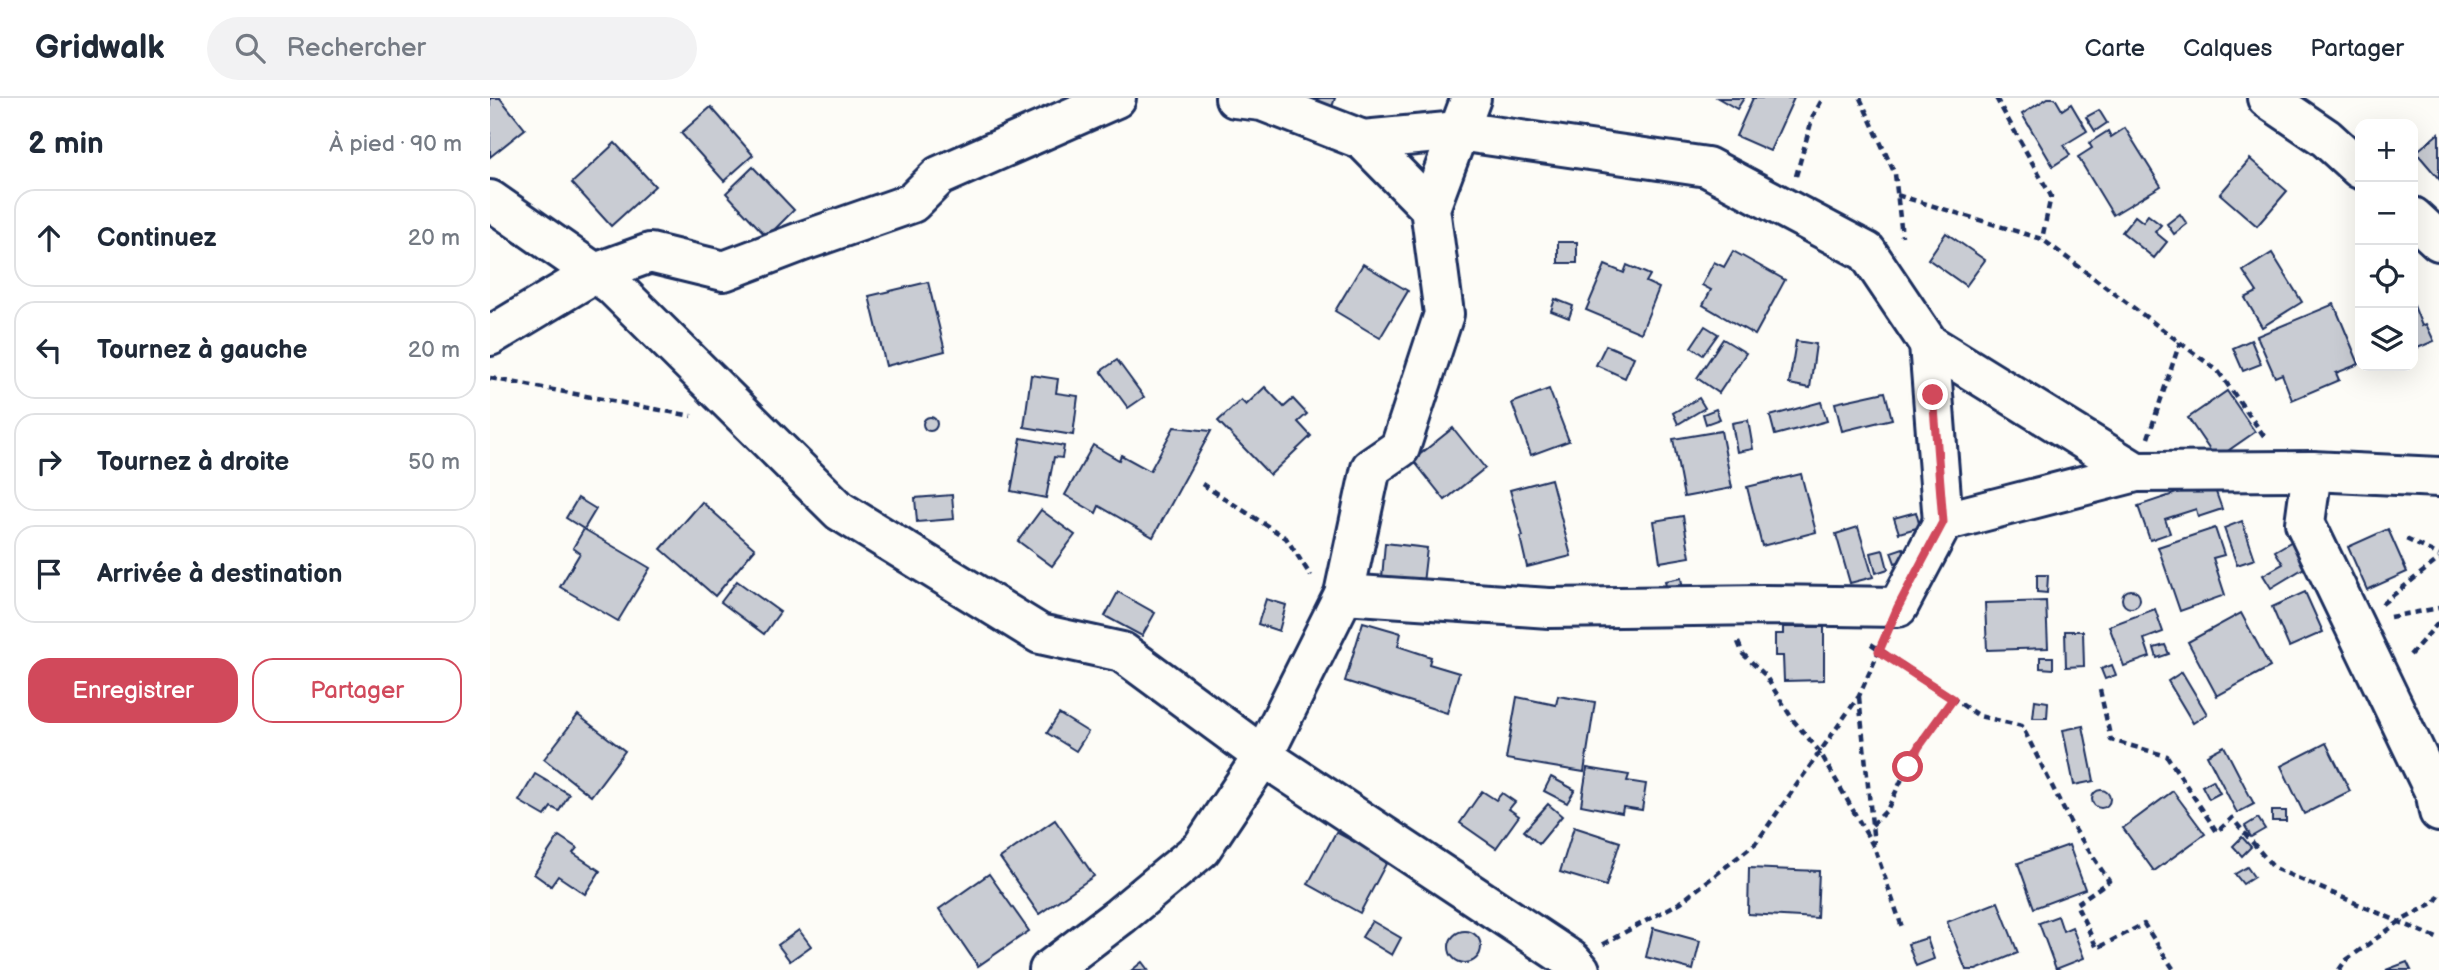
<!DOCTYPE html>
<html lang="fr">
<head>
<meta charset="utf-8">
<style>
  :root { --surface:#fff; --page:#f2f2f3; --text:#1f2937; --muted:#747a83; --line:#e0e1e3; --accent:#d1495b }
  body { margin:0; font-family:"Balsamiq Sans",sans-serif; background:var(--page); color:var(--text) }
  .controls { position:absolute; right:21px; top:21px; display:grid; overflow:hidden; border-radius:14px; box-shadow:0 7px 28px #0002 }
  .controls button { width:63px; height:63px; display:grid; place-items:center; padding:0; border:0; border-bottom:2px solid var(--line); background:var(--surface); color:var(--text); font:35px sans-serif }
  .stop { position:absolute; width:21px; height:21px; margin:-16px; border:5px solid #d1495b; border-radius:50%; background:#fff }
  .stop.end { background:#d1495b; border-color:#fff; box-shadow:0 2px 7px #0008 }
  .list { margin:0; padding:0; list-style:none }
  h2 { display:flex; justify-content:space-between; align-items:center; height:91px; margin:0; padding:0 28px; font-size:30px }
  h2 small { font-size:23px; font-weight:400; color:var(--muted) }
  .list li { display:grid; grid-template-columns:46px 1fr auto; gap:21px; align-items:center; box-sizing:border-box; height:98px; margin:0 14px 14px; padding:0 14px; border:2px solid var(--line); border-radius:21px }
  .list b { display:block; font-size:26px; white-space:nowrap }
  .list em { font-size:23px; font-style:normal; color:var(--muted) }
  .actions { display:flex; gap:14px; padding:21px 28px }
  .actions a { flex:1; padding:16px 0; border:2px solid var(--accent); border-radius:21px; text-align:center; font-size:24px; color:var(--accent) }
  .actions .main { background:var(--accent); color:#fff }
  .icon { flex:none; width:38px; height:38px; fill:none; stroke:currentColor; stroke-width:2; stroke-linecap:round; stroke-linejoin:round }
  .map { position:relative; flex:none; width:1949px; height:872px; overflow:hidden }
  header { display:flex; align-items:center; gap:42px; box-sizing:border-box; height:98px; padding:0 35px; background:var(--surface); border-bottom:2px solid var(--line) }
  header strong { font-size:33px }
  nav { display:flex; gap:38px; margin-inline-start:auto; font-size:24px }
  .search { width:490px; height:63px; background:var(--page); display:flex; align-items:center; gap:18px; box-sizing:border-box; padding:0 24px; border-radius:38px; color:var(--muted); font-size:26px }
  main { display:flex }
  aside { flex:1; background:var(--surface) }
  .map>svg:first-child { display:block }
  .building { fill:#c9ccd3; stroke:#1b2f5e; stroke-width:2 }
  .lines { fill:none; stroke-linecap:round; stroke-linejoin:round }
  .minor-casing { stroke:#1b2f5e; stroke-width:44 }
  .path { stroke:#1b2f5e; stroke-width:4.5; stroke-dasharray:7 5; stroke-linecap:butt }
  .minor { stroke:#fdfcf7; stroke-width:38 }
  .route { stroke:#d1495b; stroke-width:9 }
</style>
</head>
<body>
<header>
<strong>Gridwalk</strong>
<div class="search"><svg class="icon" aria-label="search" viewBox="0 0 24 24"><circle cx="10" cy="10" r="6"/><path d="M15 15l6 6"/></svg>Rechercher</div>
<nav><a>Carte</a><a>Calques</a><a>Partager</a></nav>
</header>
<main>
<aside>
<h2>2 min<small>À pied · 90 m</small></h2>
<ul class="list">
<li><svg class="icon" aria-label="ahead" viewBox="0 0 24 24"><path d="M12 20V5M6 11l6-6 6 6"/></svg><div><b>Continuez</b></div><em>20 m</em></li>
<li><svg class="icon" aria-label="left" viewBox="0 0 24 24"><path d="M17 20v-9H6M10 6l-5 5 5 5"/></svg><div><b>Tournez à gauche</b></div><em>20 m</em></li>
<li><svg class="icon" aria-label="right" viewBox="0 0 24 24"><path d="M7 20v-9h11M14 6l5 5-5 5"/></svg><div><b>Tournez à droite</b></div><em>50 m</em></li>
<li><svg class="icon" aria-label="arrive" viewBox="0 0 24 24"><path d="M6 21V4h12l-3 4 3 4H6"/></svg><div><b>Arrivée à destination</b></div></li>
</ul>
<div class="actions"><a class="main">Enregistrer</a><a>Partager</a></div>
</aside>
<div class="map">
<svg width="1949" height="872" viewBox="0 0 1949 872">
  <rect width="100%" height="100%" fill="#fdfcf7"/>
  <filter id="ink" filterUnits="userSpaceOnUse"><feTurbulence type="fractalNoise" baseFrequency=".0143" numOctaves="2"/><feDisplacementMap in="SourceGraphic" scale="14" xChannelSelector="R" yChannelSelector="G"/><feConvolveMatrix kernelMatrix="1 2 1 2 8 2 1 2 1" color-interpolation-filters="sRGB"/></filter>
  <g filter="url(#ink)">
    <g class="building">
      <path d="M0,0H10L35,31L0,59Z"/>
      <path d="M815,0H845L842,9Z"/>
      <path d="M1228,0H1254L1247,11Z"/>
      <path d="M1263,0H1304L1280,53L1246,38Z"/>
      <path d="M1558,0H1565L1572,12L1581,6L1597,33L1574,47L1580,57L1563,68L1532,16Z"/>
      <path d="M221,9L263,57L234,83L191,35Z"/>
      <path d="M1609,12L1617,25L1605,33L1596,19Z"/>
      <path d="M1635,30L1671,88L1623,117L1588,59L1602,50L1599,45L1618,33L1621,39Z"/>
      <path d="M1949,35V81L1926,54Z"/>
      <path d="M125,45L165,88L121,128L82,85Z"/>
      <path d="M1760,61L1797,93L1767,128L1730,96Z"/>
      <path d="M263,69L304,112L277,139L236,95Z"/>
      <path d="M1690,116L1697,126L1684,136L1677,126Z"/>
      <path d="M1658,117L1671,127L1665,134L1677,144L1664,160L1632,134L1645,118L1653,124Z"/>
      <path d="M1456,135L1495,162L1476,188L1438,161Z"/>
      <rect x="1068" y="144" width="19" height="21"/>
      <path d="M1243,153L1295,182L1265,237L1213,207L1221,192L1212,187L1224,164L1234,169Z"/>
      <path d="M1782,155L1812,204L1772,229L1755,200L1767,194L1753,173Z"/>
      <path d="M873,166L918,193L890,240L845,213Z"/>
      <path d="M1115,167L1134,175L1137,167L1160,177L1156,184L1169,190L1151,235L1096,212Z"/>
      <path d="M438,184L455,253L396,268L379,198Z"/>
      <path d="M1065,201L1083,208L1079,220L1061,213Z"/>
      <path d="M1923,205L1932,228L1936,226L1944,243L1923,252Z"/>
      <path d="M1844,206L1869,266L1846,275L1849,282L1802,302L1792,276L1785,279L1767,238Z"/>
      <path d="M1215,228L1228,236L1213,257L1201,249Z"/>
      <path d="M1233,241L1256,255L1229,295L1207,280Z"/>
      <path d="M1761,242L1771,266L1753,273L1743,250Z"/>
      <path d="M1306,243L1326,246L1320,290L1299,286Z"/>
      <path d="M1116,247L1144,259L1135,280L1106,267Z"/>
      <path d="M627,262L654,299L638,310L611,273Z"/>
      <path d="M541,277L568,281L566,295L588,298L583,337L534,329Z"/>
      <path d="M775,289L794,309L803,301L817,316L808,324L821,338L780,377L728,323L751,302L756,307Z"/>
      <path d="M1059,291L1079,343L1041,357L1022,305Z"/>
      <path d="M1737,293L1765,334L1726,361L1698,320Z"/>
      <path d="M1395,294L1402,321L1352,333L1345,305Z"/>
      <path d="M1209,300L1215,310L1188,326L1183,315Z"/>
      <path d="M1331,304L1337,323L1285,337L1280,318Z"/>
      <path d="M1226,311L1230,321L1216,326L1213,316Z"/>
      <circle cx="440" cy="326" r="7"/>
      <path d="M1258,322L1263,351L1247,354L1242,325Z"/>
      <path d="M684,329L721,333L663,439L609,408L606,415L575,397L603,347L629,362L631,357L660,373Z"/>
      <path d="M963,330L995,370L955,402L923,362Z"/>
      <path d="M1231,333L1242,390L1194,399L1183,341Z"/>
      <path d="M531,340L574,348L572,360L564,359L556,400L521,393Z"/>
      <path d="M1311,376L1326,434L1272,448L1257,389Z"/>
      <path d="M1061,381L1081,458L1037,469L1030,439L1033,438L1020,392Z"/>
      <path d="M1722,383L1732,411L1708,419L1706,411L1675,421L1680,435L1660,442L1648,408Z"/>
      <path d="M462,397L464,421L427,424L425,400Z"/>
      <path d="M88,400L106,411L94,431L76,420Z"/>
      <path d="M212,404L265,451L225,498L171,451Z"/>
      <path d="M551,412L585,437L562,468L528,443Z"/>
      <path d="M1426,414L1430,429L1409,435L1404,420Z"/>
      <path d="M1193,418L1200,459L1170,464L1164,423Z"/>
      <path d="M1752,423L1765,461L1747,467L1734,430Z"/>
      <path d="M1368,429L1383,479L1360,485L1346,436Z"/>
      <path d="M1725,430L1734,457L1723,460L1735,497L1690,513L1668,449Z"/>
      <path d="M94,431L160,470L128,523L70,489L90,455L83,450Z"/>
      <path d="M1898,431L1917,474L1877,492L1858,449Z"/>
      <path d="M1804,442L1819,467L1781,490L1773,477L1793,466L1785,453Z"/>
      <path d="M895,445L937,450L933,485L892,480Z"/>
      <path d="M1413,450L1417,461L1405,465L1401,454Z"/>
      <path d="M1393,452L1398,471L1386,475L1381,455Z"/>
      <path d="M1547,477H1558L1557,495L1547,494Z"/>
      <path d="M1191,480L1193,491L1177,494L1175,483Z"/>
      <path d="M247,483L290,514L274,536L231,504Z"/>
      <circle cx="1641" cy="501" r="9"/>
      <path d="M628,494L665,515L652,538L615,518Z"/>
      <path d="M1815,494L1833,534L1799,549L1782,509Z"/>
      <path d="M776,501L796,507L789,533L768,526Z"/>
      <path d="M1556,503L1558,550L1497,552L1495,505Z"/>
      <path d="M1665,511L1673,534L1654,541L1660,559L1634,568L1619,528Z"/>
      <path d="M1751,515L1780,569L1727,598L1698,544Z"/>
      <path d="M873,524L911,535L908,548L941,559L939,566L969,575L957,615L855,583Z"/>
      <path d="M1293,529H1334V582L1294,583L1293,558H1285V536H1293Z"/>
      <path d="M1575,533H1593L1594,568L1576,569Z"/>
      <path d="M1675,547L1679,556L1667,560L1664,550Z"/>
      <path d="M1550,559H1563V571L1550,570Z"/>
      <path d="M1622,567L1626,577L1615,581L1611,571Z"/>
      <path d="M1692,574L1717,616L1703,625L1678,583Z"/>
      <path d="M1068,598L1105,604L1094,674L1016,661L1027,599L1066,607Z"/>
      <path d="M1545,602L1558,604L1557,620H1543Z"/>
      <path d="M569,616L598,634L586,653L557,635Z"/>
      <path d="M88,617L135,653L101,698L54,661Z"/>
      <path d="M1593,628L1604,683L1584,687L1573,632Z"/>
      <path d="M1836,645L1860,693L1814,716L1791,668Z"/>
      <path d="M1734,648L1764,706L1747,715L1717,657Z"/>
      <path d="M1097,670L1139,677L1137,683L1156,686L1152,712L1133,709L1132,715L1091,707Z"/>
      <path d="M45,676L79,696L69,713L61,709L55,718L29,703Z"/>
      <path d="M1061,679L1085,692L1077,705L1054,693Z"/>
      <path d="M1723,682L1730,695L1719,701L1712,688Z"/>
      <circle cx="1611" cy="701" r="9"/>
      <path d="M992,693L1006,702L1012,695L1025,704L1019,711L1029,718L1006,750L970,725Z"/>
      <path d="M1683,693L1715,736L1664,773L1633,730Z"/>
      <path d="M1058,706L1072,718L1049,746L1034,733Z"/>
      <rect x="1782" y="713" width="14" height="10"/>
      <path d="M1768,720L1775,731L1761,739L1755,728Z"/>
      <path d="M565,722L604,778L549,816L510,760Z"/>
      <path d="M1084,729L1130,744L1116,788L1070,774Z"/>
      <path d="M846,734L898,762L870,815L818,786Z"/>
      <path d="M69,738L87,750L83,755L110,773L95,796L68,778L61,788L44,776Z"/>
      <path d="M1752,739L1761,749L1752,758L1743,748Z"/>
      <path d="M1579,747L1595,791L1544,810L1528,765Z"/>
      <path d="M1757,769L1764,779L1753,786L1745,776Z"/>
      <path d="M1259,770L1329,773L1327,820L1258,816Z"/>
      <path d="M499,776L539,833L488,868L449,811Z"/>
      <path d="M1508,804L1528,855L1486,872H1476L1457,824Z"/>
      <path d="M1568,818L1573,833L1582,829L1594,860L1566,871L1549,825Z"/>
      <path d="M882,823L911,840L902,857L872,839Z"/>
      <path d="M1163,830L1210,843L1203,872L1156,859Z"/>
      <path d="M309,832L321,848L300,863L288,847Z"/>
      <circle cx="975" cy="849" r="16"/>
      <path d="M1437,840L1444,861L1426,868L1418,846Z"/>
      <path d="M652,864L658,872H642Z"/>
      <path d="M1917,864L1921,872H1896Z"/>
    </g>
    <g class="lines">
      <defs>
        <g id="minor">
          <path d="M745,0L772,3L873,42L968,33L1217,69L1377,154L1439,246L1646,374"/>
          <path d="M1777,0L1836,40L1870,71"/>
          <path d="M873,42L940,110"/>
          <path d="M0,102L122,187L350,413L550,536L632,554L773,658L1081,862L1090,872"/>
          <path d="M1923,119L1949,143"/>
          <path d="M0,238L105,175L160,155L234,173L313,143L422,105L449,78L626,0"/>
          <path d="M1439,246L1453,424"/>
          <path d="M1822,373L1815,425L1946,697L1949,714"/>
          <path d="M854,496L1059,510L1274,507L1408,509L1453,424L1646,374L1822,373L1949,379"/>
          <path d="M559,872L630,818L711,751L773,658L854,496L881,370L910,350L954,216L940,110L981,0"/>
        </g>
      </defs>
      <use href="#minor" class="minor-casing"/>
      <g class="path">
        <path d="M1370,0L1405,76L1412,138"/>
        <path d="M1506,0L1561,98L1552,141"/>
        <path d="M1306,78L1323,18L1333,0"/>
        <path d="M1407,97L1552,141L1728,273L1774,338"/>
        <path d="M0,280L202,318"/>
        <path d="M1658,340L1690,244"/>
        <path d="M712,386L796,440L821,478"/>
        <path d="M1916,441L1949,457"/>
        <path d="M1892,506L1949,461"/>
        <path d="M1900,519L1949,510"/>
        <path d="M1248,544L1253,556L1275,577L1303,622L1330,654L1385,751L1413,832"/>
        <path d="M1381,546L1489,618L1532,628L1580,724L1619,783L1586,806L1607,850L1654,826L1684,872"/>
        <path d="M1920,557L1949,524"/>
        <path d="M1610,592L1621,642L1677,658L1727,734L1742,720L1784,770L1949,841"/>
        <path d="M1369,599L1384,746"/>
        <path d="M1382,727L1397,712L1428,648L1463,601"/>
        <path d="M1113,846L1191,804L1266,745L1369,598L1390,551"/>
        <path d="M1849,872L1855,863L1909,824L1945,804L1949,797"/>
      </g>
      <use href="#minor" class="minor"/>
    </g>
  </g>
  <g class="lines" filter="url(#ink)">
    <path class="route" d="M1418,669L1429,648L1463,601L1389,553L1408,509L1453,424L1443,297"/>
  </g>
</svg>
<div class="controls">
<button>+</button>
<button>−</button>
<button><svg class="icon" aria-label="locate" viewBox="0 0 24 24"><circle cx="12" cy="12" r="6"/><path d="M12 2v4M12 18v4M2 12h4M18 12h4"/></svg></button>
<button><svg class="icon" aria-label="layers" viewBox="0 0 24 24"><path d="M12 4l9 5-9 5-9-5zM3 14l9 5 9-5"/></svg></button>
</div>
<div class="stop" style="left:1418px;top:669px"></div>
<div class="stop end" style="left:1443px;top:297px"></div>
</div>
</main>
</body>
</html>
